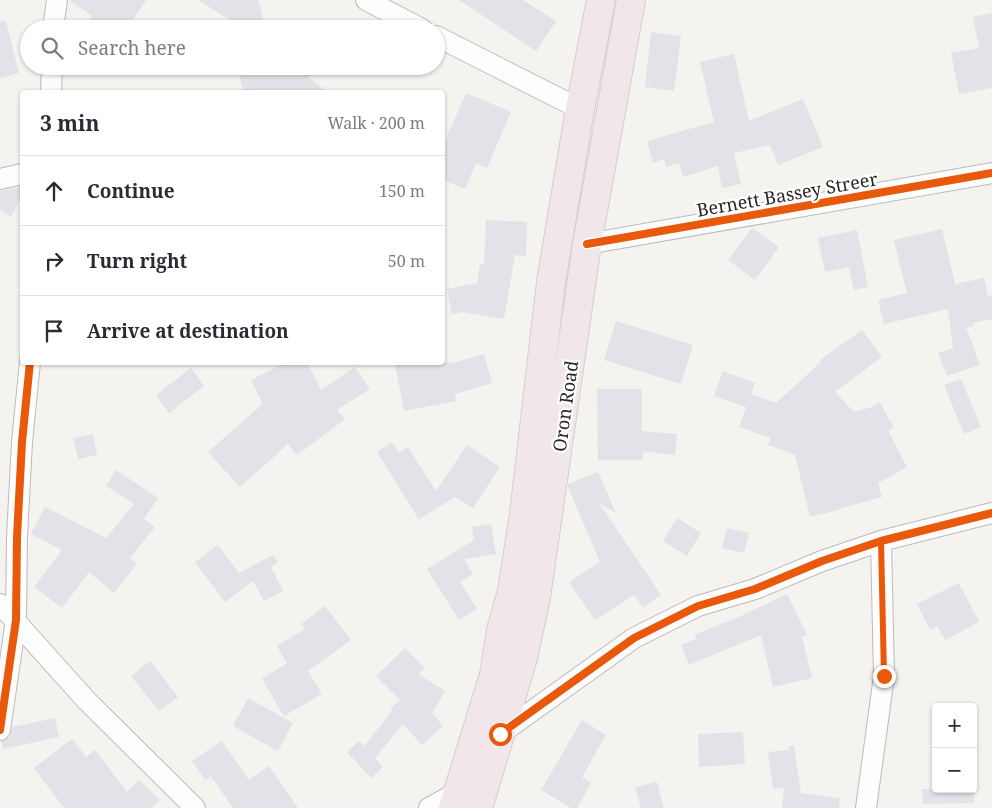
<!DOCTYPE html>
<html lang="en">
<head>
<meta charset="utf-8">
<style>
  :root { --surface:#fff; --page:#f7f7f7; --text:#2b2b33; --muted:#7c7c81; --line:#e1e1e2 }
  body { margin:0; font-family:"Noto Serif",serif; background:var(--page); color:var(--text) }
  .controls { position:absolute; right:15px; bottom:15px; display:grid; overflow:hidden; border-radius:5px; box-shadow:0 1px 4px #0004 }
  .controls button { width:45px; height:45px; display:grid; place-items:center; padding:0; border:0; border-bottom:1px solid var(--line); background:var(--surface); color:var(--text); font:25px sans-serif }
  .stop { position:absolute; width:15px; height:15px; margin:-11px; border:4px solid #ea580c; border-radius:50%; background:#fff }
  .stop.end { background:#ea580c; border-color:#fff; box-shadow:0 1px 5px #0008 }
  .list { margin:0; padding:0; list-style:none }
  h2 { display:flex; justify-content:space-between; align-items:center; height:65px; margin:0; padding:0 20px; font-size:21px }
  h2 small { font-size:16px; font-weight:400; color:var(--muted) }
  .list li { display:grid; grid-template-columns:32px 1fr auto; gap:15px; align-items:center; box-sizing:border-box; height:70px; padding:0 20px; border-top:1px solid var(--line) }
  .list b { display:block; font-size:19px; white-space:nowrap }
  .list em { font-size:16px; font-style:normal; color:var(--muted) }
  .icon { flex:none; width:28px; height:28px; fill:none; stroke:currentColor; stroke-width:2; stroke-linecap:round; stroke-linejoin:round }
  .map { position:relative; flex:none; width:992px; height:808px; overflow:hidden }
  .search { position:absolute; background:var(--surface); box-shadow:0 1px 4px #0004; left:20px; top:20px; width:425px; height:55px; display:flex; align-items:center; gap:12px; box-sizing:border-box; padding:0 18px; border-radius:28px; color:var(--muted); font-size:19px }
  .panel { position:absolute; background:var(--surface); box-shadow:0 1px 4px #0004; left:20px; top:90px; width:425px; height:275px; border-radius:5px }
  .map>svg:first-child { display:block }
  .building { fill:#e4e1e9 }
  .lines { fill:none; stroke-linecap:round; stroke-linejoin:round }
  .minor-casing { stroke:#bcbbb9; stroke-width:22 }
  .highway-casing { stroke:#d0d0ce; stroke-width:30 }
  .minor { stroke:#fdfdfd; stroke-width:20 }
  .highway { stroke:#f1e7ea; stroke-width:28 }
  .cycleway-casing { stroke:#fff; stroke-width:11 }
  .cycleway { stroke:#e8590c; stroke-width:8 }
  .route { stroke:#ea580c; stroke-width:6 }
  .labels { text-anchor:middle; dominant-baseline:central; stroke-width:4.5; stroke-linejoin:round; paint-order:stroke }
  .street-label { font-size:18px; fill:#272624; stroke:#fff }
</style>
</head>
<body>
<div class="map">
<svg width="992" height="808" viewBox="0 0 992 808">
  <rect width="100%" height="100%" fill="#f4f3ef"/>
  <g class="building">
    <path d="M69,0H146L127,29H83L92,16Z"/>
    <path d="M198,0H258L266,29H244Z"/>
    <path d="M459,0H523L556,21L536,51Z"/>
    <path d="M992,13V88L959,94L951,53L979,48L973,17Z"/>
    <path d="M6,21L19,73L0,78V22Z"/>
    <path d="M651,32L681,36L674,91L645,87Z"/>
    <path d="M734,54L749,121L803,99L823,147L778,165L770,145L734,153L741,184L722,188L718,166L683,177L679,163L666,167L664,159L653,163L647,141L714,122L700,62Z"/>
    <path d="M236,66H331L332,69L308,77L327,92H244Z"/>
    <path d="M466,93L511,112L487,168L476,163L465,189L442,179V148Z"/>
    <path d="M20,187L22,188V197L11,217L0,210V191Z"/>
    <path d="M486,220L527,222L526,256L515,255L504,319L463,312L452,314L447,289L477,283L480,264H484Z"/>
    <path d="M752,228L779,247L755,280L728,260Z"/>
    <path d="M942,229L955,284L984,278L988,296L992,295V319L973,323V326L966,327L980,365L947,376L938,353L953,348L948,309L884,324L878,300L907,293L894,240Z"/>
    <path d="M857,230L868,287L854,290L849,267L825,272L818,238Z"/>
    <path d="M616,321L693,345L681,384L604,360Z"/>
    <path d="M862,330L882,357L835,392L854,412L872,407L880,402L894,428L888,431L907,467L878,483L882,497L838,509V510L810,517L795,455L768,445L771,438L739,427L746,407L714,396L723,371L755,383L751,394L776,403L821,362L820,360Z"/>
    <path d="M484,354L492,383L455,394L456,401L404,411L395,365L409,362H448L449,364Z"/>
    <path d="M286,362H307L321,390L355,367L370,389L337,410L345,419L297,455L288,444L240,487L208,452L263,404L251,380Z"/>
    <path d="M191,368L204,386L169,413L156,395Z"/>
    <path d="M961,379L981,427L964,434L944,385Z"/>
    <path d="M597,389H642V431L677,434L675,455L643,451V460H598Z"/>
    <path d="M93,434L97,455L78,459L73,438Z"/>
    <path d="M392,442L399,453L408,447L436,491L467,445L500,467L473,508L455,497L416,521L418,518L377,452Z"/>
    <path d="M116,470L158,498L144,519L155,527L130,558L137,564L114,593L89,572L62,608L34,587L62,550L31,534L45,507L106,538L134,504L106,486Z"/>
    <path d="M598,472L616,513L599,503L661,595L643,607L634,595L595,620L569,582L600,562L568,487V484Z"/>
    <path d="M677,518L701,533L687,556L663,541Z"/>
    <path d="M491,524L496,554L464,559L473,574L460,582L477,609L459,620L427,569L474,540L472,527Z"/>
    <path d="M727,528L749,533L744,553L722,548Z"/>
    <path d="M218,545L239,573L273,555L278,562L271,567L283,591L264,601L253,581L225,602L195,562Z"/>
    <path d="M959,583L979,622L945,640L937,626L930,630L917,604Z"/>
    <path d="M787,594L807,635L802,637L812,678L773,687L761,635L689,665L681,645L696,639L694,635L743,615Z"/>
    <path d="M325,606L351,640L308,671L322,694L284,716L262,679L287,663L277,646L305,629L301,624Z"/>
    <path d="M405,648L425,668L418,674L445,691L432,713L443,726L422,745L403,724L375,758L383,767L371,778L347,752L359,741L364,746L392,711L390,709L400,700L376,676Z"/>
    <path d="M150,661L178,697L159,711L131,676Z"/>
    <path d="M248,698L293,723L278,751L233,726Z"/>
    <path d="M55,718L59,737L3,749L1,741L10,737L12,727Z"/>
    <path d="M582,720L606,735L582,777L591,783L577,808H571L541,790Z"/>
    <path d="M743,732L745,764L699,767L698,734Z"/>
    <path d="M72,739L86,757L95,750L127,792L139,780L160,800L151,808H64L34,768Z"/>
    <path d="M222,741L249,780L269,766L298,808H233L211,776L205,780L192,761Z"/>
    <path d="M789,746H794L801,793L840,798L839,808H782L784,788L773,789L768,752L789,750Z"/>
    <path d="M657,782L664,808H641L635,787Z"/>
    <path d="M922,789H974V803L923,804Z"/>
  </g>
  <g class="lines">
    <defs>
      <g id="minor">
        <path d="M366,0L422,29"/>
        <path d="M53,29L57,0"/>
        <path d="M436,36L580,109"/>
        <path d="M51,92L52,66"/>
        <path d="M0,179L22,174"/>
        <path d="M587,244L992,173"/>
        <path d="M0,604L87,701L195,808"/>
        <path d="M0,730L16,620L17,537L22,442L30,362"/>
        <path d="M500,734L634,638L698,606L755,589L822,561L881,541L992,513"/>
        <path d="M429,808L458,792"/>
        <path d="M866,808L884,676L881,541"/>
      </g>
      <g id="highway">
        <path d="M453,808L494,675L501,630L512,591L524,514L551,282L580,109L601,0"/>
        <path d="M478,808L523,658L536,597L587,244L631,0"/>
      </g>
    </defs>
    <use href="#minor" class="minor-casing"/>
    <use href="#highway" class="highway-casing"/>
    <use href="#minor" class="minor"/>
    <use href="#highway" class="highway"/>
    <defs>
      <g id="cycleway">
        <path d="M587,244L992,173"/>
        <path d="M0,730L16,620L17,537L22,442L30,362"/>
        <path d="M500,734L634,638L698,606L755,589L822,561L881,541L992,513"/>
      </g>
    </defs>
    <use href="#cycleway" class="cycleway-casing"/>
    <use href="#cycleway" class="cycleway"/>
  </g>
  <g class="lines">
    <path class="route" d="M500,734L634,638L698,606L755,589L822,561L881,541L884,676"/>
  </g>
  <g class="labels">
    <g class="street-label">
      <text transform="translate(787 194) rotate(-10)">Bernett Bassey Streer</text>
      <text transform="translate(565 406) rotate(-82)">Oron Road</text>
    </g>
  </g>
</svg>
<div class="controls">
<button>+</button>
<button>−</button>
</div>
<div class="stop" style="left:500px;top:734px"></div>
<div class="stop end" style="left:884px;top:676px"></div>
<div class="search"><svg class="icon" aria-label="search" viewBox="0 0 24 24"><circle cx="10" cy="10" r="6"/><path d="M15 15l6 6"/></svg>Search here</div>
<section class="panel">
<h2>3 min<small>Walk · 200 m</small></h2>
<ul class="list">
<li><svg class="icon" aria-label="ahead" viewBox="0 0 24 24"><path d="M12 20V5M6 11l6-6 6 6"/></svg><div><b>Continue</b></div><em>150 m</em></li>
<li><svg class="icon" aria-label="right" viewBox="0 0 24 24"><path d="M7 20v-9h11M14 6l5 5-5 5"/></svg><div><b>Turn right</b></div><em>50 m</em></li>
<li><svg class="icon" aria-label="arrive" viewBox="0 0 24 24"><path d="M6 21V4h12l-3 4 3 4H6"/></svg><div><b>Arrive at destination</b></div></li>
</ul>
</section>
</div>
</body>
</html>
